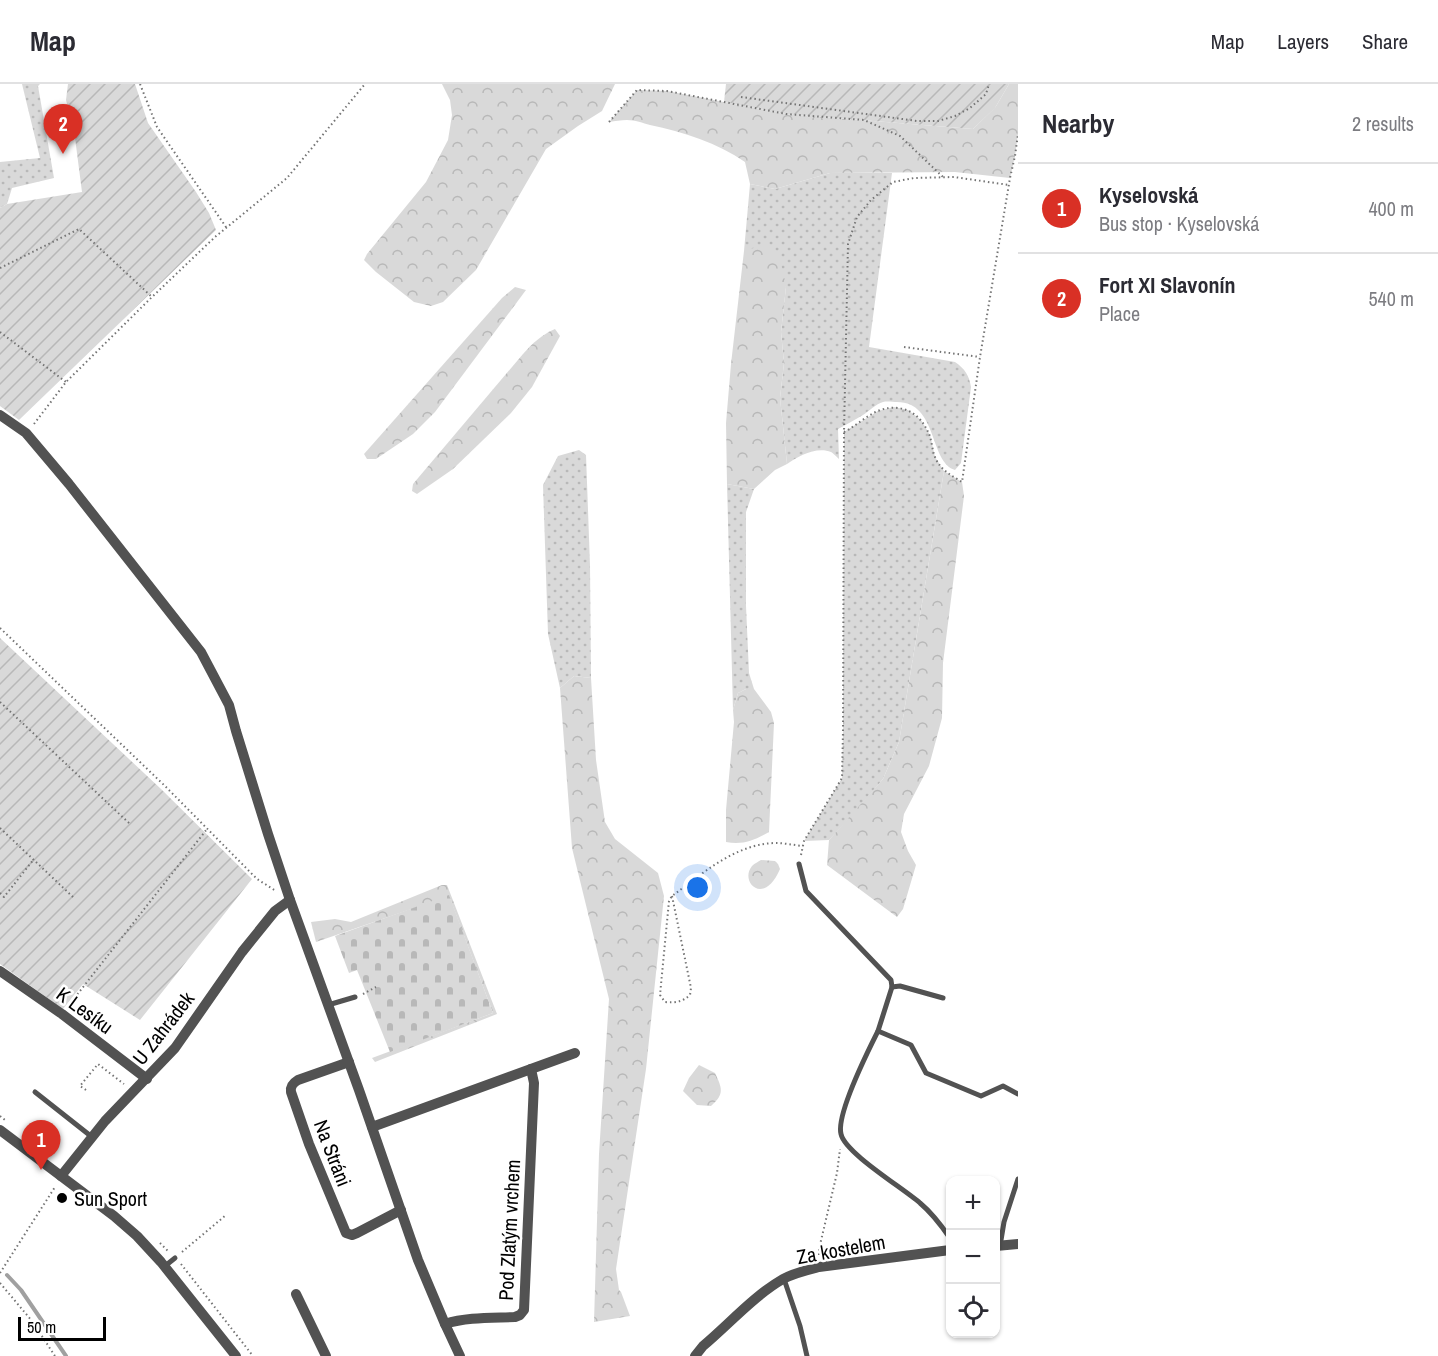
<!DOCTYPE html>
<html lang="en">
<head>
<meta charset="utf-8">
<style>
  :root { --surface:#fff; --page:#f2f2f3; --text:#2b2b33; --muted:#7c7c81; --line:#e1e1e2; --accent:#d93025 }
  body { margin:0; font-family:"Archivo Narrow",sans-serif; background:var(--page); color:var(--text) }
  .controls { position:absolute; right:18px; bottom:18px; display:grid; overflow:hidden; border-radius:12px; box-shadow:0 2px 4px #0004 }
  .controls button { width:54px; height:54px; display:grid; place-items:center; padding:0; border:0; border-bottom:2px solid var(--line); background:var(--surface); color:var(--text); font:30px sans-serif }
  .scale { position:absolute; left:18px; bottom:15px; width:88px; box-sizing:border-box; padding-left:6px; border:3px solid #000; border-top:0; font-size:16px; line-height:21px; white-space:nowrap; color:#000; -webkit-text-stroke:4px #fff; paint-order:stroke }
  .you { position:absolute; left:698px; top:804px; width:21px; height:21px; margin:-15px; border:4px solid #fff; border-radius:50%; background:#1a73e8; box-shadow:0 0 0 9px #1a73e833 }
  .badge { display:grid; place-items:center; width:39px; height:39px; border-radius:50%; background:var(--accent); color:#fff; font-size:20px; font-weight:700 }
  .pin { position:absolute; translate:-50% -50px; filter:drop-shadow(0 2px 3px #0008) }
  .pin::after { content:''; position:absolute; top:32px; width:21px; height:18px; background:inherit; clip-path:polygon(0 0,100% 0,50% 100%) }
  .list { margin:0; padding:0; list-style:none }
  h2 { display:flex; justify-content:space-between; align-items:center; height:78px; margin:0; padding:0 24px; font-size:26px }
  h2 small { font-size:20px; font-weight:400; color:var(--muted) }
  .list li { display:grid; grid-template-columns:39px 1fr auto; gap:18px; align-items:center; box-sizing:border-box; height:90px; padding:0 24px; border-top:2px solid var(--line) }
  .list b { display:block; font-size:22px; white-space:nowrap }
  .list p { margin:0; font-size:20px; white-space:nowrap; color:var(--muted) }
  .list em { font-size:20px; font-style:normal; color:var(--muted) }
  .icon { flex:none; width:33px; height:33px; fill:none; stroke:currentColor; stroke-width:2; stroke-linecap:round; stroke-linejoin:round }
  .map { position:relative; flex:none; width:1018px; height:1272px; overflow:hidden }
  header { display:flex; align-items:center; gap:36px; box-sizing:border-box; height:84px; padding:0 30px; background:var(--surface); border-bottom:2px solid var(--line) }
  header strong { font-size:28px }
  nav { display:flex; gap:33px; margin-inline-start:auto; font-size:21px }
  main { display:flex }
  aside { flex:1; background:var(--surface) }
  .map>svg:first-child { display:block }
  .grass { fill:url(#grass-dots) }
  .forest { fill:url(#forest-crowns) }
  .cemetery { fill:url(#cemetery-stones) }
  .garden { fill:url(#garden-furrows) }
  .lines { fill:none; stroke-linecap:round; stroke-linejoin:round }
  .stream { stroke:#a0a0a0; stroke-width:4 }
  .path { stroke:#747474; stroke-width:2; stroke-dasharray:1.5 3; stroke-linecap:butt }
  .lane { stroke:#525252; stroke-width:5 }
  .street { stroke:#525252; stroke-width:10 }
  .poi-dot { fill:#000; stroke:#fff; stroke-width:2 }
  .labels { text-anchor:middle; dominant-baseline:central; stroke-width:5; stroke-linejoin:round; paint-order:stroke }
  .street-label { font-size:20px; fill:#000; stroke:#fff }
  .poi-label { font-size:20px; fill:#000; stroke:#fff; text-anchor:start }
</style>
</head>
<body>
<header>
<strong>Map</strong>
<nav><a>Map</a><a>Layers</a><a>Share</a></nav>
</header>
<main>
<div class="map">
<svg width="1018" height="1272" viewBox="0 0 1018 1272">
  <defs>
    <pattern id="grass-dots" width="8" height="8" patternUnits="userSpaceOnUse" patternTransform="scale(1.5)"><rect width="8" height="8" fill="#d9d9d9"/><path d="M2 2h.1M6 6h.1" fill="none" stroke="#b8b8b8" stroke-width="1.8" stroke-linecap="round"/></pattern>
    <pattern id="forest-crowns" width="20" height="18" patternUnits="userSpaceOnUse" patternTransform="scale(1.5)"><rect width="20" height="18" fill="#d9d9d9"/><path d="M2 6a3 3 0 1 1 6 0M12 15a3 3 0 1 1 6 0" fill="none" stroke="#b8b8b8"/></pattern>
    <pattern id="cemetery-stones" width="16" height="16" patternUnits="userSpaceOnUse" patternTransform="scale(1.5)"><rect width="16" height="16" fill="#d9d9d9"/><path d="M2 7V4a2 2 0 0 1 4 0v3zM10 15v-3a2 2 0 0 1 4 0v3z" fill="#b8b8b8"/></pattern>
    <pattern id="garden-furrows" width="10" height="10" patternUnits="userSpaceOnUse" patternTransform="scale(1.5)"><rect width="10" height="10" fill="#d9d9d9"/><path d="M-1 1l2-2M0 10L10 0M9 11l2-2" fill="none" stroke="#b8b8b8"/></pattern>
  </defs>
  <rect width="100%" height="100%" fill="#fff"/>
  <g class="grass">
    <path d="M22,0H40L38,2L54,94L12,104L7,120L0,124V78L40,74Z"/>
    <path d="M830,89H892L869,263L955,278C965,285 969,291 971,303L961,379L955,386C929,378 938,318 897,318C893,318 887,317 883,318C876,320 869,327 863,331C855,336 847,340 838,345L839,375C837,373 833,369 831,368C817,362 798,372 787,380L780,314L784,279L781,248L786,203L744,167L750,100L775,105Z"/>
    <path d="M894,323L908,326L921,336L930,351L935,373L944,387L899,658L883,695L855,728L829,756L804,757L842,694L843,647L844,348L878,327Z"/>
    <path d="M579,366L586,371L590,481L591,594L574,592L560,604L548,550L543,401L558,372Z"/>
    <path d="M727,400L754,405L746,428V522L749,589L754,605H746L738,609L733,626Z"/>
  </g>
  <g class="forest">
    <path d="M442,0H615L602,27L578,42L546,65L476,186L443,218L431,222L414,218L376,188L364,176L367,170L426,98L448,56L452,31L450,16Z"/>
    <path d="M1009,0H1018V50L1015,72L1010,94L955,88L830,89L775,105L750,100L745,78C718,59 683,48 650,41C643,39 635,36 627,36C621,36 615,37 609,38L637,6L667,7L786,30L973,45L995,24Z"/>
    <path d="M766,160L780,175L786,203L781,248L784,279L780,314L787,380L775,386L754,405L727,400L726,339L731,280L744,167Z"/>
    <path d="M515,203L526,206L435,328L413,350L376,375H367L364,370L502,214Z"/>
    <path d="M555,245L560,252L532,303L511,329L453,385L417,410L412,407L413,400L523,270C533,259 541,251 555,245Z"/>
    <path d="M944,387L962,398L964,412L943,579L942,634L929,682L904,730L901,748L908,767L916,781L903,825L897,833L827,781L829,756L883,695L899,658Z"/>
    <path d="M574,592L591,594L596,676L605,738L615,755L658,789L664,812L646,985L616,1185L619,1206L621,1208L630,1232L594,1238L599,1070L609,915L572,764L560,604Z"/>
    <path d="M746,605H754L771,628L774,639L769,748C754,756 744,761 726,758V726L734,638L733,626L738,609Z"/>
    <path d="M761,776L775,777L778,780L780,785C764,823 739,798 752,782C755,779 758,778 761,776Z"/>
    <path d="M442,801H447L497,930L375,978L372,974L493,929L449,812L316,858L311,838L335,835L351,838Z"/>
    <path d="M699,981L715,989C722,1004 725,1010 711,1022L697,1021L683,1007L689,994Z"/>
  </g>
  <path class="cemetery" d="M449,811L493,929L390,968L357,886L349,889L335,852Z"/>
  <g class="garden">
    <path d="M68,0H135L148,39L196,108L209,129L216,146L19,336L0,322V124L7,120L82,108L74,46L66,16Z"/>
    <path d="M726,0H1009L995,24L973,45L786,30L724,18Z"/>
    <path d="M0,554L161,705L252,795L140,936L83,900L63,925L0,880Z"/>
  </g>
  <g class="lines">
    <path class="stream" d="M7,1191L21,1206L66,1272"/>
    <g class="path">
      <path d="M140,0L157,43L226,143"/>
      <path d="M741,13L917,37H938L955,32L970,24L986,10L989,0"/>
      <path d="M609,38L637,6L667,7L786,30L864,36L900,52L944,94"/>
      <path d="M0,184L79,145L152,213"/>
      <path d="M0,248L66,298"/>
      <path d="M904,263L980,273"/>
      <path d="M34,340L66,298L152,213L215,153L287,94L365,0"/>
      <path d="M844,348C856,342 867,331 880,326C903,319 920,329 929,350C932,357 932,366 935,373C940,386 951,391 962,398L980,273L1010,94L1015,72L1018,50"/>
      <path d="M0,544L165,702L257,795L276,807"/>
      <path d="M0,618L130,740"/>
      <path d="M0,744L73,813"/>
      <path d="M801,771L804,757L842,694L843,647L844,348L848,160L857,133L871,116L893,98L914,94L954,93L1009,101"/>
      <path d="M0,809L4,813L34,775"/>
      <path d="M672,812L691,904L690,911C682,918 675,919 665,918L660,911L669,817L672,812C702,790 735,760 775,759C784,759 793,761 803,762"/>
      <path d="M363,910L376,903"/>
      <path d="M69,921L207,745"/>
      <path d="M86,1006L80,1002L98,980L124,1000"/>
      <path d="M0,1032L5,1036"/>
      <path d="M160,1159L168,1167"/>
      <path d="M182,1168L226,1131"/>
      <path d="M819,1171V1165L837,1089L840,1065"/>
      <path d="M181,1180L253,1272"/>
      <path d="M0,1189L55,1103"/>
      <path d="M0,1199L32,1237L55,1272"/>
    </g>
    <g class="lane">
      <path d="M799,780L806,807L891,896L892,903L900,902L943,914"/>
      <path d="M892,903L878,947L911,961L926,989L981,1012L1003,1002L1018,1010"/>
      <path d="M328,921L355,913"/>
      <path d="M878,947C868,967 836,1030 841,1050C845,1069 903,1104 920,1119C932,1129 941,1141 950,1154"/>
      <path d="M35,1008L92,1053"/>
      <path d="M1000,1162L1004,1138L1018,1095"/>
      <path d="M165,1182L175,1174"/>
      <path d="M784,1195L800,1242L807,1272"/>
    </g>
    <g class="street">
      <path d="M0,331L26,349L69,400L201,568L229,621L236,647L268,750L290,816L359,1006L418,1176L445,1240L460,1272"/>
      <path d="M0,887L62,930L147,995"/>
      <path d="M349,978L298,996C293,999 290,1002 291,1008L309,1060L346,1149L352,1151L357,1149L401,1126"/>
      <path d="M372,1043L575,969"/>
      <path d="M0,1046L114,1132L137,1152L161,1178L236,1272"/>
      <path d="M61,1092L105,1037L175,964L242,868L275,827L290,816"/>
      <path d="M996,1162L1018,1160"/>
      <path d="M296,1210L326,1272"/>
      <path d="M445,1240C467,1233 491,1234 515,1233L520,1231L524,1226L534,999L531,985"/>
      <path d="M695,1272L703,1262C728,1241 755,1211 783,1195C794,1189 807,1186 819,1183L950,1166"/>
    </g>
  </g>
  <circle class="poi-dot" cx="62" cy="1114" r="6"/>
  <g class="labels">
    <g class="street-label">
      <text transform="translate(85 926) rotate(36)">K Lesíku</text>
      <text transform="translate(163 944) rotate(-52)">U Zahrádek</text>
      <text transform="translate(333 1069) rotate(69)">Na Stráni</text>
      <text transform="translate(509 1146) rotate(-87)">Pod Zlatým vrchem</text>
      <text transform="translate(841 1165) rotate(-10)">Za kostelem</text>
    </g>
    <g class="poi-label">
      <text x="74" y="1114">Sun Sport</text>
    </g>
  </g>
</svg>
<div class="controls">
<button>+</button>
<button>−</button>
<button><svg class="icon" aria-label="locate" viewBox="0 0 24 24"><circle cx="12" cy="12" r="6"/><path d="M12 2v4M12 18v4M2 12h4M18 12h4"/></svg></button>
</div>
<div class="scale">50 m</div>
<div class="you"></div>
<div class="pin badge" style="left:41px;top:1086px">1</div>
<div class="pin badge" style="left:63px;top:70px">2</div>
</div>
<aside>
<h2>Nearby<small>2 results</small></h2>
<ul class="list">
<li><span class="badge">1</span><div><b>Kyselovská</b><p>Bus stop · Kyselovská</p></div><em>400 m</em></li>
<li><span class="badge">2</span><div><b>Fort XI Slavonín</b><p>Place</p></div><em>540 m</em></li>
</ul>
</aside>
</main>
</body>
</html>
